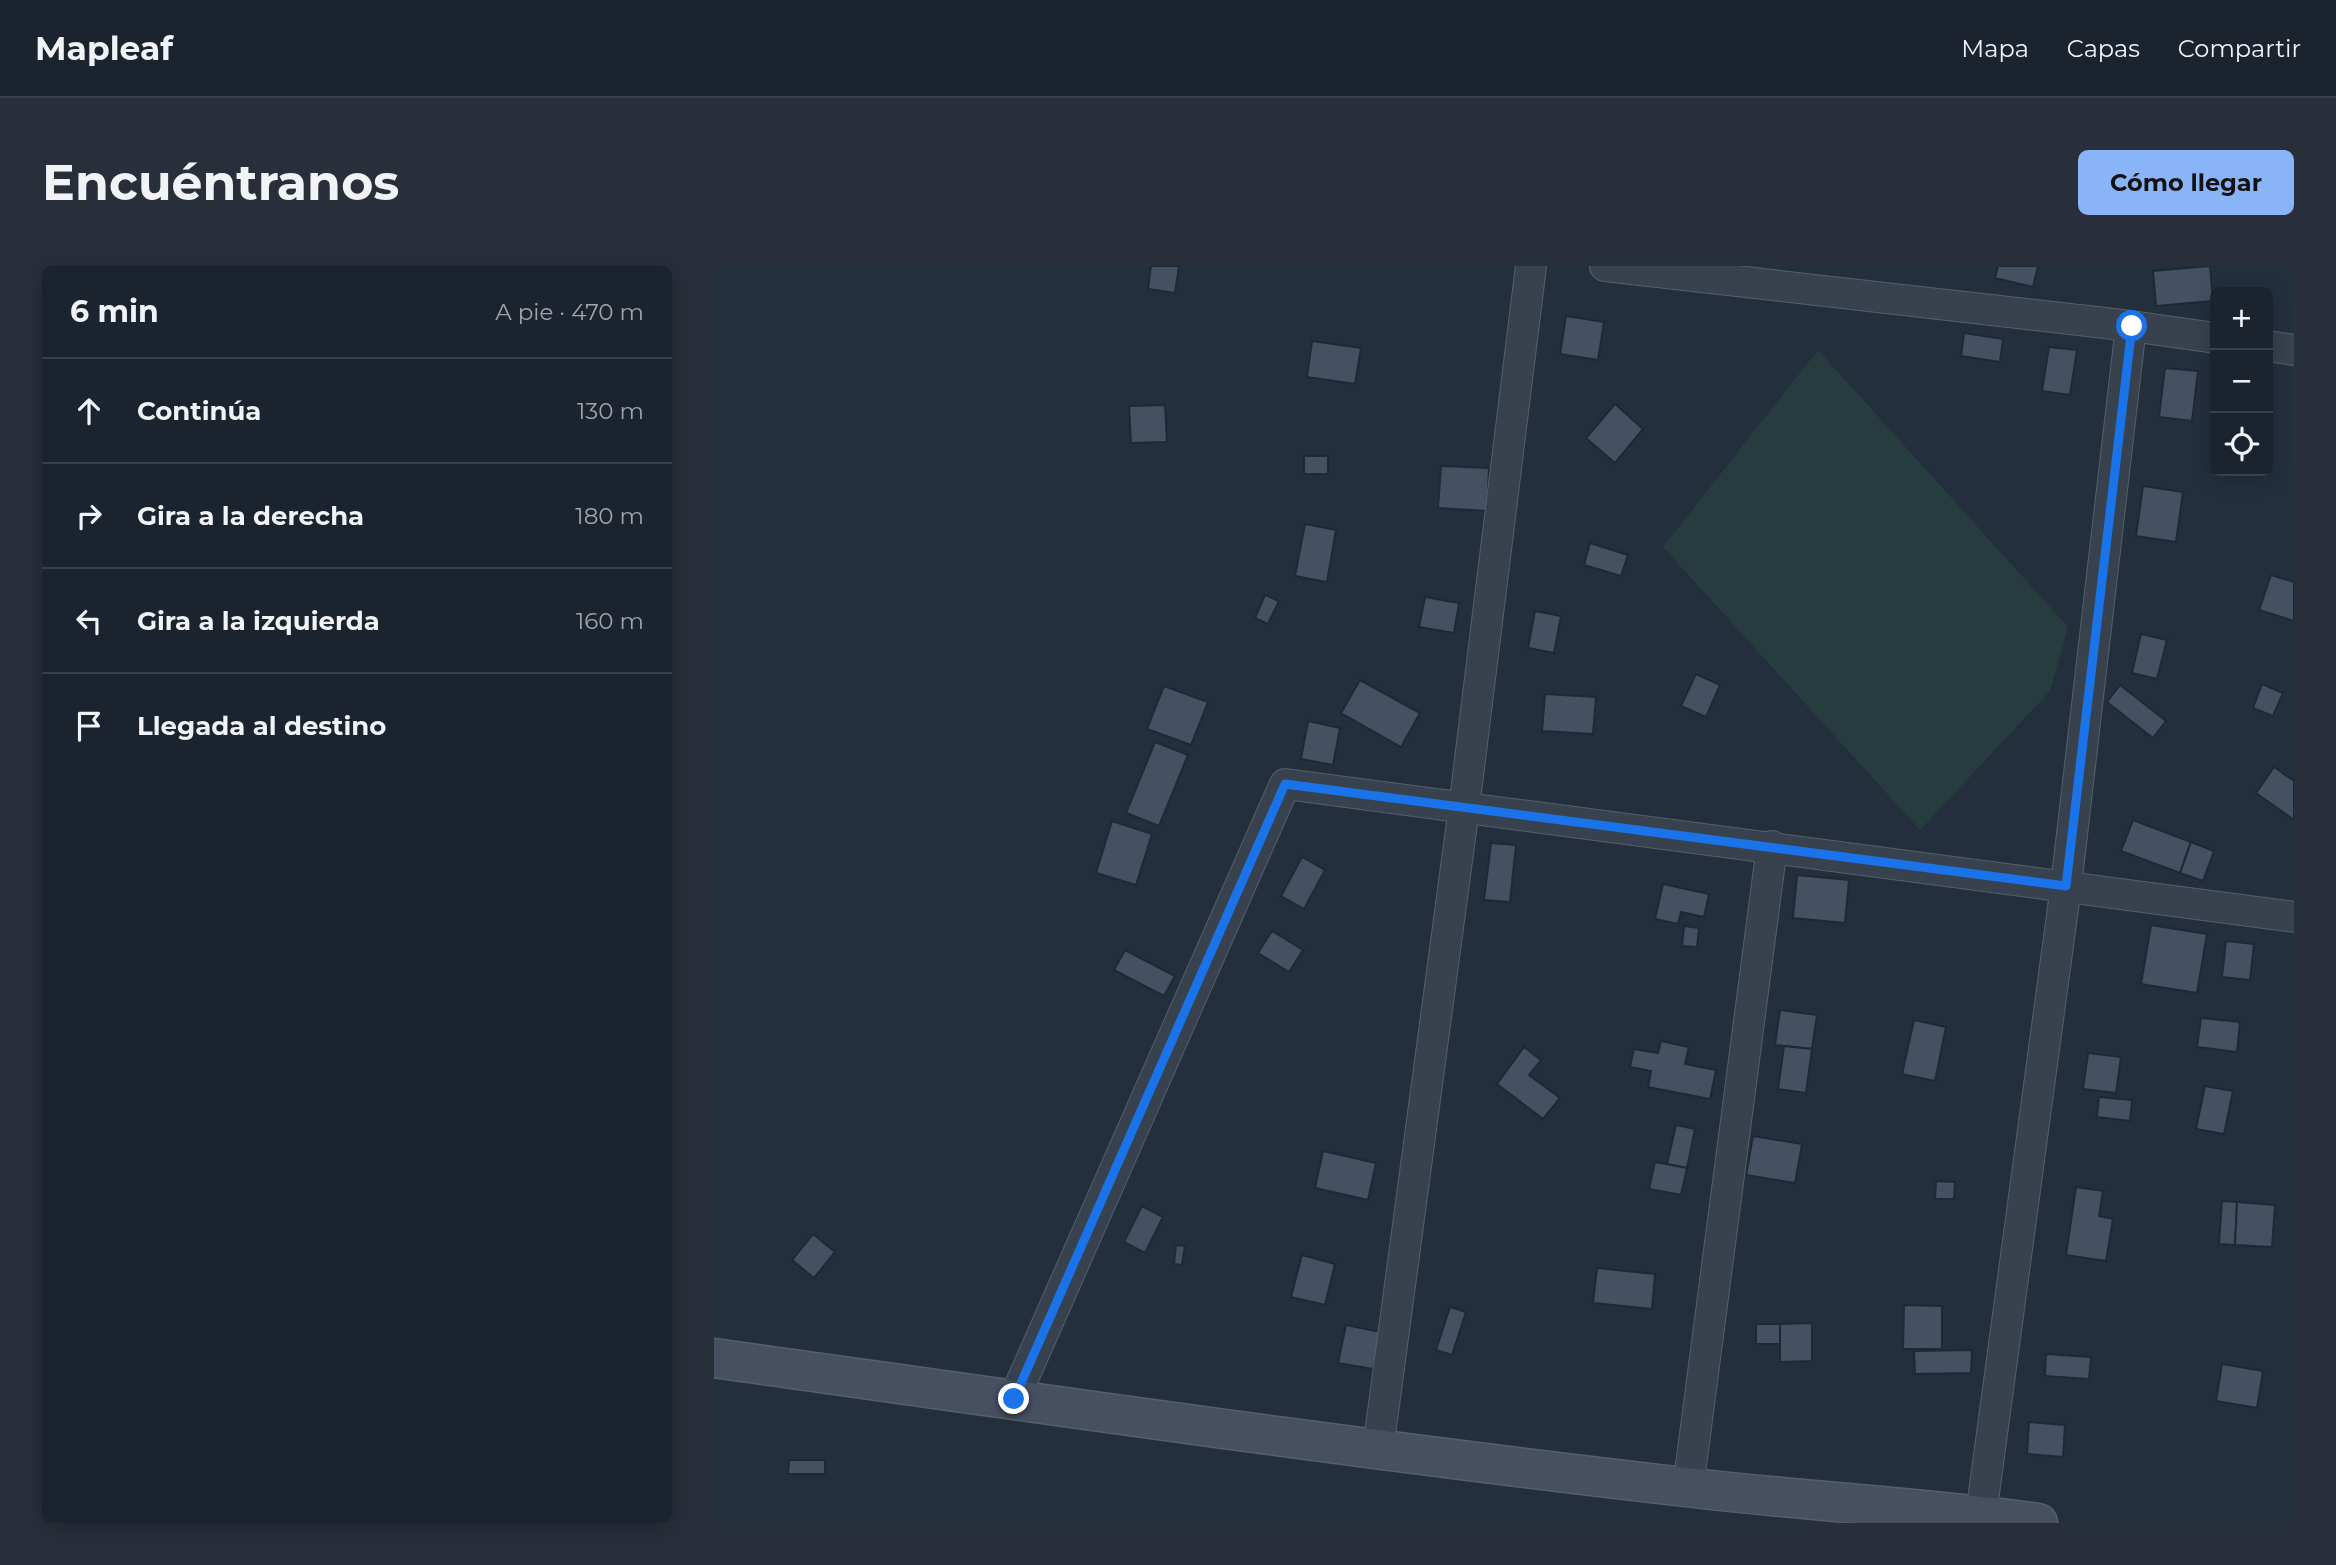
<!DOCTYPE html>
<html lang="es">
<head>
<meta charset="utf-8">
<style>
  :root { --surface:#1b232e; --page:#282f3a; --text:#f1f3f6; --muted:#a0a4aa; --line:#39404a; --accent:#8ab4f8 }
  body { margin:0; font-family:Montserrat,sans-serif; background:var(--page); color:var(--text) }
  .controls { position:absolute; right:21px; top:21px; display:grid; overflow:hidden; border-radius:10px; box-shadow:0 4px 18px #0003 }
  .controls button { width:63px; height:63px; display:grid; place-items:center; padding:0; border:0; border-bottom:2px solid var(--line); background:var(--surface); color:var(--text); font:35px sans-serif }
  .stop { position:absolute; width:21px; height:21px; margin:-16px; border:5px solid #1a73e8; border-radius:50%; background:#fff }
  .stop.end { background:#1a73e8; border-color:#fff; box-shadow:0 2px 7px #0008 }
  .list { margin:0; padding:0; list-style:none }
  h2 { display:flex; justify-content:space-between; align-items:center; height:91px; margin:0; padding:0 28px; font-size:30px }
  h2 small { font-size:23px; font-weight:400; color:var(--muted) }
  .list li { display:grid; grid-template-columns:46px 1fr auto; gap:21px; align-items:center; box-sizing:border-box; height:105px; padding:0 28px; border-top:2px solid var(--line) }
  .list b { display:block; font-size:26px; white-space:nowrap }
  .list em { font-size:23px; font-style:normal; color:var(--muted) }
  .icon { flex:none; width:38px; height:38px; fill:none; stroke:currentColor; stroke-width:2; stroke-linecap:round; stroke-linejoin:round }
  .map { position:relative; flex:none; width:1580px; height:1257px; overflow:hidden; border-radius:10px }
  header { display:flex; align-items:center; gap:42px; box-sizing:border-box; height:98px; padding:0 35px; background:var(--surface); border-bottom:2px solid var(--line) }
  header strong { font-size:33px }
  nav { display:flex; gap:38px; margin-inline-start:auto; font-size:24px }
  .intro { display:flex; align-items:center; justify-content:space-between; box-sizing:border-box; height:168px; padding:0 42px }
  h1 { margin:0; font-size:49px }
  .button { padding:18px 32px; border-radius:10px; background:var(--accent); color:#111; font-size:24px; font-weight:700 }
  main { display:flex; gap:42px; padding:0 42px }
  aside { flex:1; background:var(--surface); border-radius:10px; box-shadow:0 4px 18px #0003 }
  .map>svg:first-child { display:block }
  .green { fill:#263c3f }
  .building { fill:#455162; stroke:#1f2835; stroke-width:2 }
  .lines { fill:none; stroke-linecap:round; stroke-linejoin:round }
  .street-casing { stroke:#565f6c; stroke-width:32 }
  .secondary-casing { stroke:#565f6c; stroke-width:41 }
  .street { stroke:#38414e; stroke-width:30 }
  .secondary { stroke:#465061; stroke-width:38 }
  .route { stroke:#1a73e8; stroke-width:9 }
</style>
</head>
<body>
<header>
<strong>Mapleaf</strong>
<nav><a>Mapa</a><a>Capas</a><a>Compartir</a></nav>
</header>
<div class="intro"><h1>Encuéntranos</h1><a class="button">Cómo llegar</a></div>
<main>
<aside>
<h2>6 min<small>A pie · 470 m</small></h2>
<ul class="list">
<li><svg class="icon" aria-label="ahead" viewBox="0 0 24 24"><path d="M12 20V5M6 11l6-6 6 6"/></svg><div><b>Continúa</b></div><em>130 m</em></li>
<li><svg class="icon" aria-label="right" viewBox="0 0 24 24"><path d="M7 20v-9h11M14 6l5 5-5 5"/></svg><div><b>Gira a la derecha</b></div><em>180 m</em></li>
<li><svg class="icon" aria-label="left" viewBox="0 0 24 24"><path d="M17 20v-9H6M10 6l-5 5 5 5"/></svg><div><b>Gira a la izquierda</b></div><em>160 m</em></li>
<li><svg class="icon" aria-label="arrive" viewBox="0 0 24 24"><path d="M6 21V4h12l-3 4 3 4H6"/></svg><div><b>Llegada al destino</b></div></li>
</ul>
</aside>
<div class="map">
<svg width="1580" height="1257" viewBox="0 0 1580 1257">
  <rect width="100%" height="100%" fill="#242f3e"/>
  <path class="green" d="M1104,84L1354,361L1336,425L1206,564L949,281Z"/>
  <g class="building">
    <path d="M437,0H465L461,27L434,23Z"/>
    <path d="M1284,0H1324L1319,21L1281,12Z"/>
    <path d="M1496,0L1499,35L1442,40L1439,5Z"/>
    <path d="M852,50L890,56L884,94L846,88Z"/>
    <path d="M1250,67L1289,73L1286,96L1247,90Z"/>
    <path d="M598,75L647,82L641,118L593,111Z"/>
    <path d="M1335,81L1363,84L1356,129L1328,125Z"/>
    <path d="M1451,102L1484,105L1478,155L1445,151Z"/>
    <path d="M901,138L929,163L901,197L872,172Z"/>
    <path d="M451,139L453,176L417,177L415,140Z"/>
    <rect x="590" y="190" width="24" height="18"/>
    <path d="M727,200L775,202L773,245L724,242Z"/>
    <path d="M1429,220L1469,226L1462,276L1422,270Z"/>
    <path d="M591,258L622,264L613,316L581,310Z"/>
    <path d="M876,277L914,289L907,310L870,299Z"/>
    <path d="M1557,309L1580,316V355L1545,344Z"/>
    <path d="M551,329L565,335L554,358L541,352Z"/>
    <path d="M711,331L745,337L740,367L705,361Z"/>
    <path d="M821,345L847,350L840,387L814,382Z"/>
    <path d="M1427,368L1453,374L1443,413L1418,407Z"/>
    <path d="M982,408L1006,419L992,451L967,440Z"/>
    <path d="M646,414L706,447L687,481L627,447Z"/>
    <path d="M1548,418L1569,427L1559,450L1539,442Z"/>
    <path d="M1406,419L1452,455L1439,472L1393,436Z"/>
    <path d="M450,420L494,436L477,479L433,463Z"/>
    <path d="M831,428L882,431L879,468L828,465Z"/>
    <path d="M594,455L626,462L619,499L587,493Z"/>
    <path d="M441,476L474,489L445,560L412,547Z"/>
    <path d="M1560,501L1580,515V554L1542,527Z"/>
    <path d="M1419,554L1477,576L1466,607L1407,585Z"/>
    <path d="M398,555L438,568L422,619L382,607Z"/>
    <path d="M1477,576L1500,585L1489,615L1466,607Z"/>
    <path d="M777,577L802,579L796,636L770,634Z"/>
    <path d="M588,591L611,604L590,643L567,630Z"/>
    <path d="M1083,609L1135,614L1131,657L1079,652Z"/>
    <path d="M949,618L995,628L990,651L967,646L964,658L941,653Z"/>
    <path d="M1437,659L1493,668L1483,727L1427,718Z"/>
    <path d="M970,660L985,662L983,681L968,680Z"/>
    <path d="M558,665L589,684L575,706L544,687Z"/>
    <path d="M1512,675L1540,678L1536,714L1508,711Z"/>
    <path d="M411,684L461,710L450,730L400,704Z"/>
    <path d="M1066,744L1103,749L1098,783L1061,779Z"/>
    <path d="M1487,752L1526,756L1523,786L1483,781Z"/>
    <path d="M1200,754L1232,761L1221,815L1188,808Z"/>
    <path d="M947,775L975,781L971,798L1002,804L996,833L934,821L937,805L916,801L920,783L944,787Z"/>
    <path d="M1070,780L1098,783L1092,827L1064,823Z"/>
    <path d="M810,781L827,794L815,809L846,832L829,853L783,818Z"/>
    <path d="M1374,787L1407,791L1402,827L1369,823Z"/>
    <path d="M1491,820L1519,825L1510,868L1482,863Z"/>
    <path d="M1385,831L1418,834L1416,855L1383,851Z"/>
    <path d="M962,859L981,863L973,902L953,898Z"/>
    <path d="M1039,870L1088,878L1081,917L1032,909Z"/>
    <path d="M609,885L662,897L654,934L601,922Z"/>
    <path d="M941,896L973,902L967,929L935,923Z"/>
    <path d="M1222,915L1241,916L1240,933H1221Z"/>
    <path d="M1362,921L1389,925L1385,950L1399,953L1392,995L1352,989Z"/>
    <path d="M1508,935L1523,936L1521,979L1505,978Z"/>
    <path d="M1523,936L1561,939L1558,981L1521,979Z"/>
    <path d="M428,940L449,951L431,987L410,976Z"/>
    <path d="M99,968L121,986L100,1012L78,994Z"/>
    <path d="M462,979L471,980L468,999L460,998Z"/>
    <path d="M588,989L621,998L611,1039L577,1031Z"/>
    <path d="M883,1002L941,1008L938,1043L879,1037Z"/>
    <path d="M1190,1039L1228,1040V1083H1189Z"/>
    <path d="M736,1041L752,1046L738,1089L722,1084Z"/>
    <path d="M1098,1057V1095L1066,1096V1058Z"/>
    <rect x="1042" y="1058" width="24" height="20"/>
    <path d="M632,1059L667,1066L659,1103L624,1097Z"/>
    <path d="M1258,1084L1257,1107L1201,1108L1200,1085Z"/>
    <path d="M1332,1088L1377,1091L1375,1113L1331,1110Z"/>
    <path d="M1508,1098L1549,1105L1543,1142L1502,1135Z"/>
    <path d="M1315,1156L1351,1159L1349,1191L1313,1188Z"/>
    <path d="M75,1194H111V1208H74Z"/>
  </g>
  <g class="lines">
    <defs>
      <g id="street">
        <path d="M891,0L1417,60L1501,72"/>
        <path d="M1554,80L1580,84"/>
        <path d="M300,1133L571,518L1580,651"/>
        <path d="M664,1183L750,542L817,0"/>
        <path d="M974,1222L1058,580"/>
        <path d="M1267,1249L1352,620L1417,60"/>
      </g>
      <path id="secondary" d="M0,1092C323,1137 646,1184 971,1221C1088,1235 1207,1241 1324,1257"/>
    </defs>
    <use href="#street" class="street-casing"/>
    <use href="#secondary" class="secondary-casing"/>
    <use href="#street" class="street"/>
    <use href="#secondary" class="secondary"/>
  </g>
  <g class="lines">
    <path class="route" d="M300,1133L571,518L1352,620L1418,60"/>
  </g>
</svg>
<div class="controls">
<button>+</button>
<button>−</button>
<button><svg class="icon" aria-label="locate" viewBox="0 0 24 24"><circle cx="12" cy="12" r="6"/><path d="M12 2v4M12 18v4M2 12h4M18 12h4"/></svg></button>
</div>
<div class="stop" style="left:1418px;top:60px"></div>
<div class="stop end" style="left:300px;top:1133px"></div>
</div>
</main>
</body>
</html>
